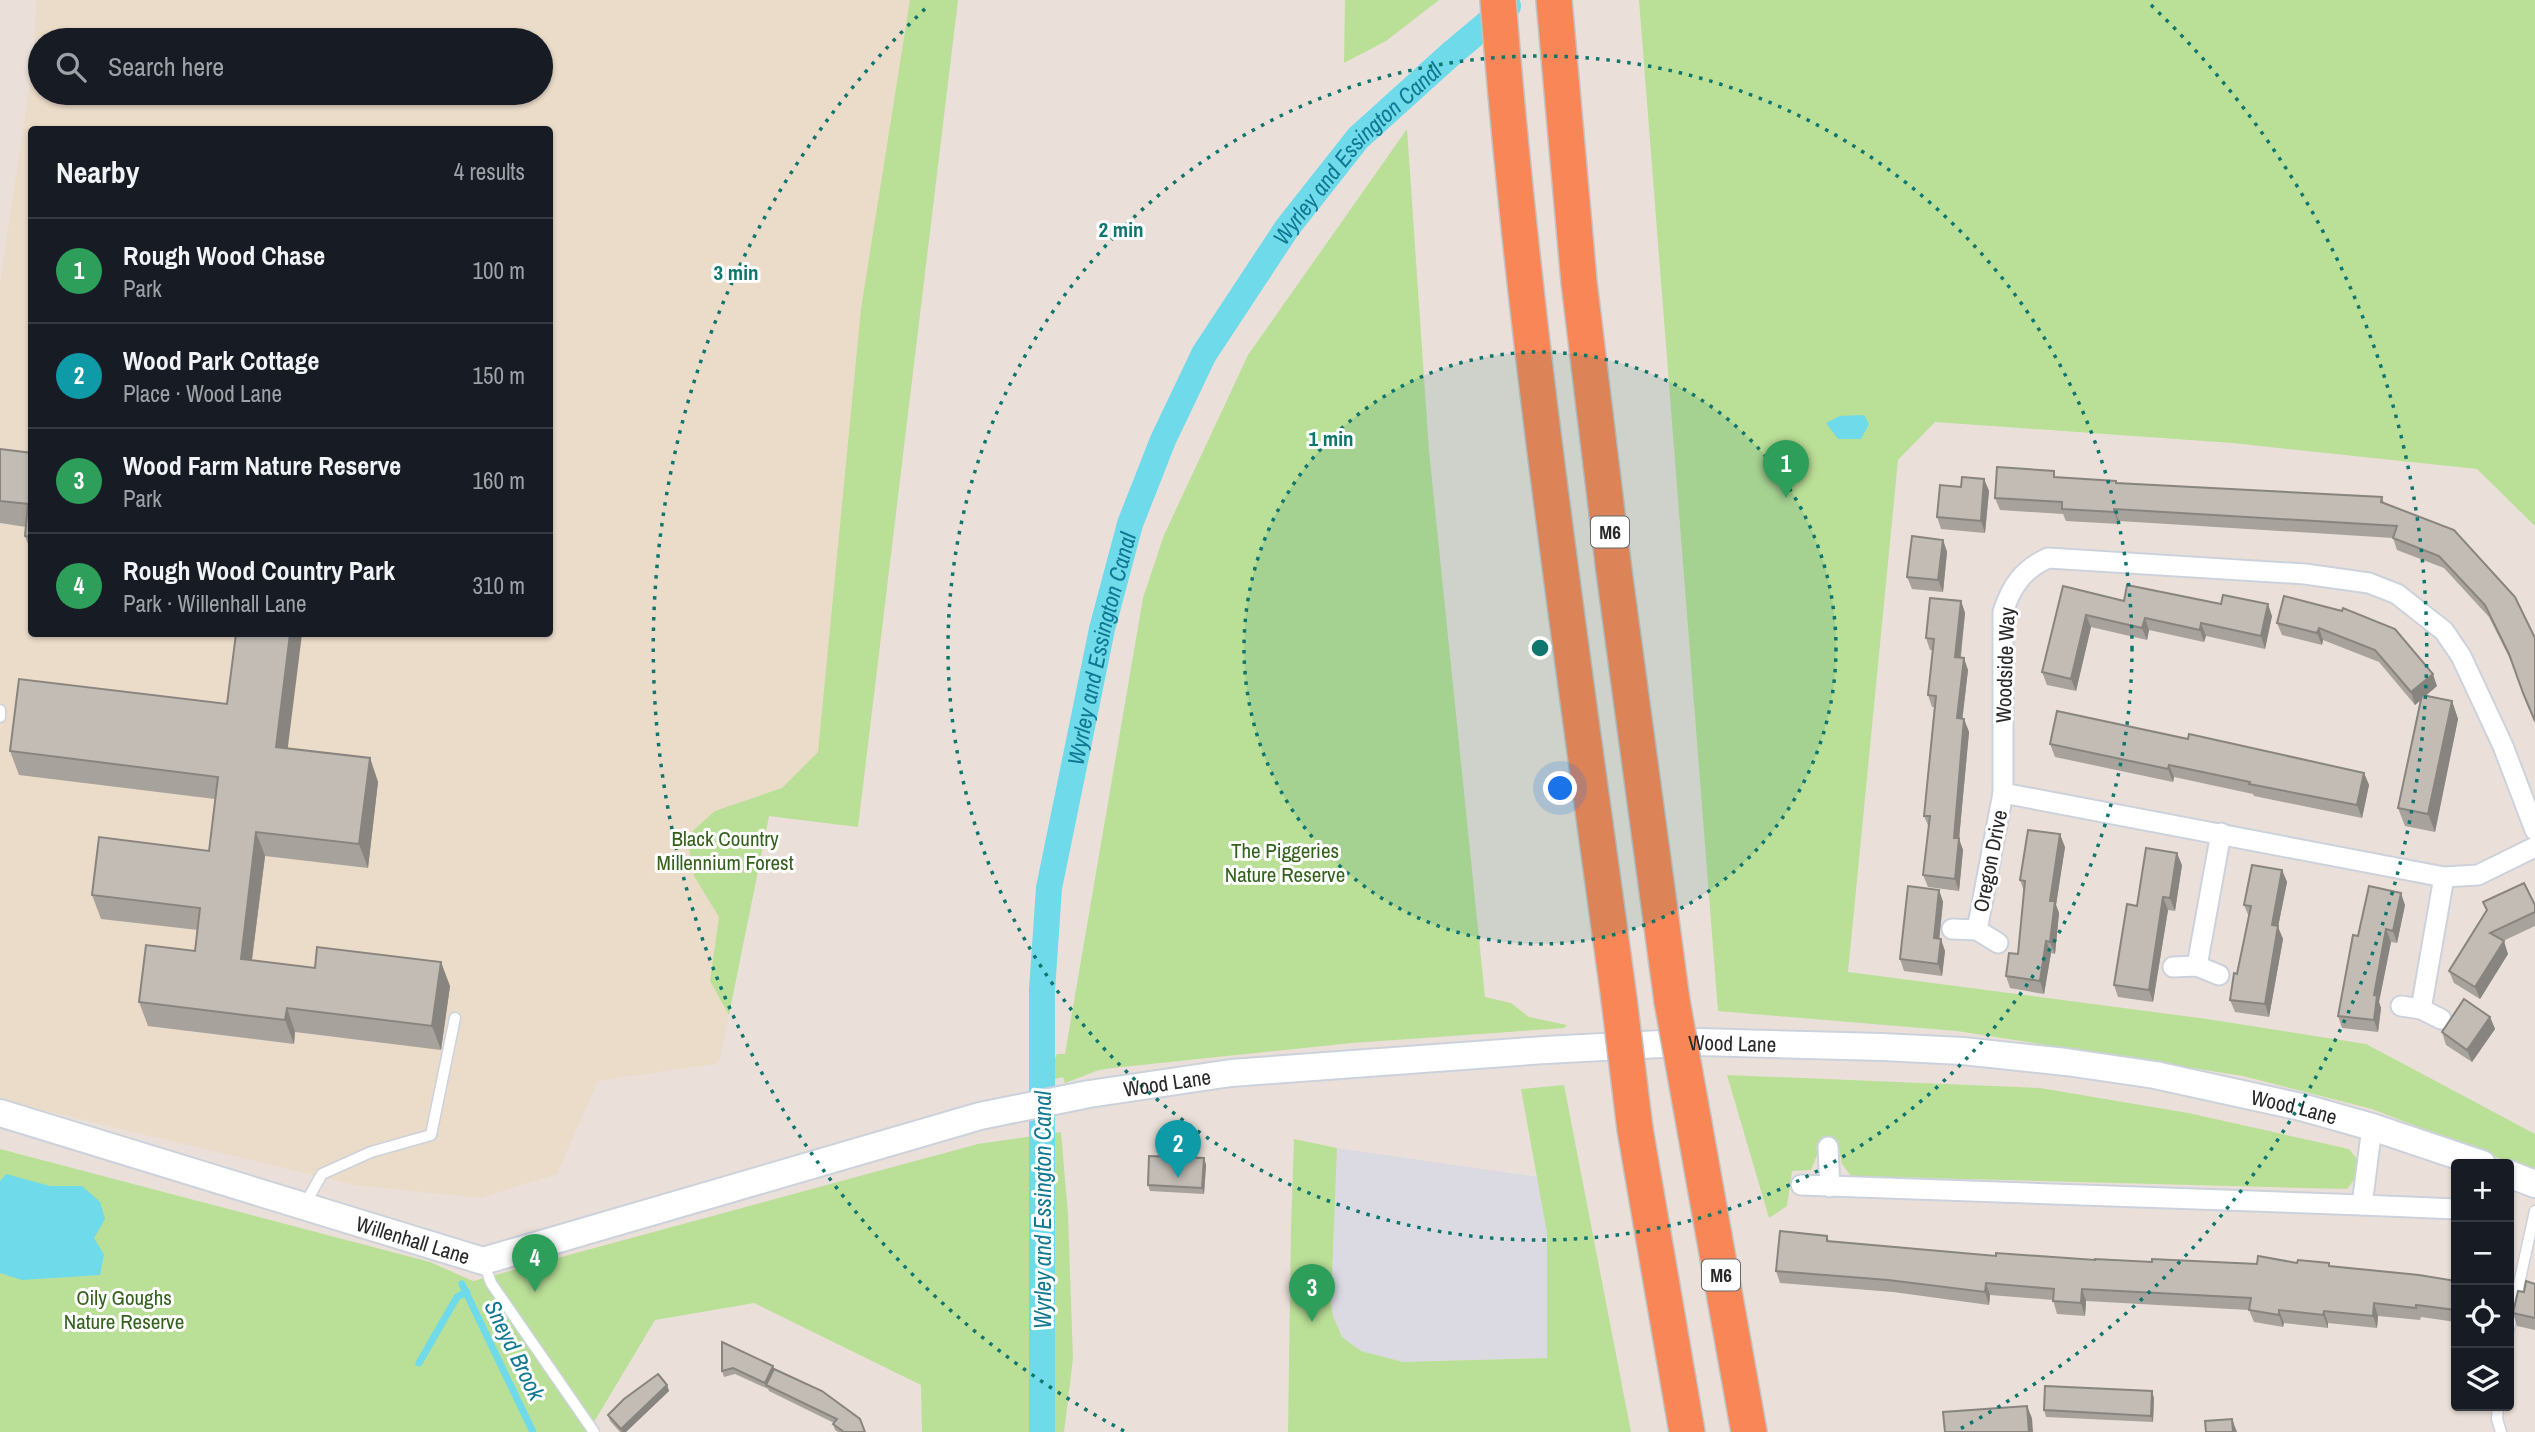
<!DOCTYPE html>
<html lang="en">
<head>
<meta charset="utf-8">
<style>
  :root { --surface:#171b24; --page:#20242c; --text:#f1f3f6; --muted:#9ea1a6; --line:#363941; --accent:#3d78f3 }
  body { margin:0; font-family:"Archivo Narrow",sans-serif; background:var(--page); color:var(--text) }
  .controls { position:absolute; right:21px; bottom:21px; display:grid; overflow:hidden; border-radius:7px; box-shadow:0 2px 5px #0004 }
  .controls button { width:63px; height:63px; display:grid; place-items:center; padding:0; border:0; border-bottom:2px solid var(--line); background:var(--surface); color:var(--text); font:35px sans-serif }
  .you { position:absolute; left:1561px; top:789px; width:24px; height:24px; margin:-18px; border:5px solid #fff; border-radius:50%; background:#1a73e8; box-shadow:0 0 0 10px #1a73e833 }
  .badge { display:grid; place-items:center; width:46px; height:46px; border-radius:50%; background:var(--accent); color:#fff; font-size:23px; font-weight:700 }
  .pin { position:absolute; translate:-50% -58px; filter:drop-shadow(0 2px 4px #0008) }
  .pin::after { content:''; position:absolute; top:37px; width:24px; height:21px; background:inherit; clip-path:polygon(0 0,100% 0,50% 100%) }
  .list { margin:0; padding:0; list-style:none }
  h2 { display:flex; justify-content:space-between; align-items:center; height:91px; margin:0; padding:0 28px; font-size:30px }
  h2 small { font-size:23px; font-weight:400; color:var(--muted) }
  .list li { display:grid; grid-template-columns:46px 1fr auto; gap:21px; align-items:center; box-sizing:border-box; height:105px; padding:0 28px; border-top:2px solid var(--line) }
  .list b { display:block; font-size:26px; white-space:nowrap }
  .list p { margin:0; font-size:23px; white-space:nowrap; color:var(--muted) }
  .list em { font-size:23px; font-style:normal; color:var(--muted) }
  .icon { flex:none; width:38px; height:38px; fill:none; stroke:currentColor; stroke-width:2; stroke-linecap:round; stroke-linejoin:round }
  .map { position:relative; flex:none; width:2535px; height:1432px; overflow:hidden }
  .search { position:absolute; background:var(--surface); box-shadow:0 2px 5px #0004; left:28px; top:28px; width:525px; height:77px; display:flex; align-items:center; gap:18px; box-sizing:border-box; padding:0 24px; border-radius:38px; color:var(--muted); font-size:26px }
  .panel { position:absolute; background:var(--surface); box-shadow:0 2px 5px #0004; left:28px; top:126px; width:525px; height:511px; border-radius:7px }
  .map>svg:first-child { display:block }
  .industrial { fill:#dbdae2 }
  .education { fill:#ebdbc9; fill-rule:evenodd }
  .green { fill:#badf97 }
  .water { fill:#6edaea }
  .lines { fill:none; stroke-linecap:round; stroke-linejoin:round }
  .stream { stroke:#6edaea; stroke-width:7 }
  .canal { stroke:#6edaea; stroke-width:26 }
  .lane-casing { stroke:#ccd2dc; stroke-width:13 }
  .street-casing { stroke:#ccd2dc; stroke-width:23 }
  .secondary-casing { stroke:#ccd2dc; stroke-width:30 }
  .highway-casing { stroke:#c3c3c3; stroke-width:38 }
  .lane { stroke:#fff; stroke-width:10 }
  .street { stroke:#fff; stroke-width:19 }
  .secondary { stroke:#fff; stroke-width:26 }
  .highway { stroke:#f98656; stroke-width:35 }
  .highway-bridge-casing { stroke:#c3c3c3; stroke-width:38; stroke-linecap:butt }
  .highway-bridge { stroke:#f98656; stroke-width:35 }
  .wall { fill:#a7a29c }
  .shaded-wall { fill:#88847f }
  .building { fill:#c2bcb5; stroke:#88847f; stroke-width:2 }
  .ring { fill:none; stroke:#0f766e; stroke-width:3.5; stroke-dasharray:3.5 7 }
  .labels { text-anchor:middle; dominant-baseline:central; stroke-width:6; stroke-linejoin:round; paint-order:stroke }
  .shield { fill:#fff; stroke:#686868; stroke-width:2 }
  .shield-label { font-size:19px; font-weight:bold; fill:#282828 }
  .street-label { font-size:21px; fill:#282828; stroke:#fff }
  .park-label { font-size:21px; fill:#33611b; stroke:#fff }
  .water-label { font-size:23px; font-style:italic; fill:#117892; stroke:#fff }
  .centre { fill:#0f766e; stroke:#fff; stroke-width:3.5 }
  .ring-label { font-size:21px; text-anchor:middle; font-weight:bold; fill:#0f766e; stroke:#fff; stroke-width:6; stroke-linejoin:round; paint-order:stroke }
</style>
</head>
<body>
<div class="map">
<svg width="2535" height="1432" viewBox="0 0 2535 1432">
  <rect width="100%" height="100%" fill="#eae0d9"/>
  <path class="industrial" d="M1337,1148L1538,1177L1547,1233V1358L1403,1362L1361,1351L1342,1337L1333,1316L1331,1302Z"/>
  <path class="education" d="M36,0H958L858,827L769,816L719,1063L598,1081L557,1174L480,1198L355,1185L0,1100V284L34,55ZM40,40H541V93H40ZM32,130H550V634H32Z"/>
  <g class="green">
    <path d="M910,0H958L858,827L769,816L729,1015L710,981L719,917L694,876L687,836L715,811L782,788L818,752L861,309Z"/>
    <path d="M1345,0H1439L1386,41L1344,63Z"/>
    <path d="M1639,0H2535V526L2477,469L2232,443L1935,422L1898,460L1848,972L2207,1019L2366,1044L2535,1134V1172L2372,1109L2243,1076L1957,1031L1718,1011Z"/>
    <path d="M1407,129L1429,451L1485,997L1511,1003L1529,1017L1567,1025L1564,1028L1352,1043L1113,1068L1099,1070L1065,1083L1063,1077L1046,1081L1047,1074L1057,1054H1065L1143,598L1164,535L1248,355Z"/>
    <path d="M1727,1075L2040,1088L2188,1113L2349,1149L2358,1160L2357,1176L2347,1189L1851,1176L1842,1164L1839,1148L1822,1143L1811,1170L1792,1171L1787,1206L1769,1218Z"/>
    <path d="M1564,1085L1631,1432H1288L1291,1229L1294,1139L1337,1148L1331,1302L1333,1316L1342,1337L1361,1351L1403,1362L1547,1358V1233L1521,1089Z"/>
    <path d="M1061,1132L1068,1215L1073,1359L1064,1432H922L921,1385L754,1303L655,1320L588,1432H0V1149L430,1262L473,1281L978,1144Z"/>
  </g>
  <g class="water">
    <path d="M1864,415L1869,424L1861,439H1838L1826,423L1840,416Z"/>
    <path d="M6,1174L50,1186H82L100,1202L105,1219L94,1238L104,1255L100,1275L22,1280L0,1273V1181Z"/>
  </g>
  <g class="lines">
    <g class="stream">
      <path d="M462,1284L533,1432"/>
      <path d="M419,1363L457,1297L467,1292"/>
    </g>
    <path class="canal" id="s1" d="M1042,1432V990L1049,888L1102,629L1130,524L1163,440L1204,354L1287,228L1358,138L1452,53L1508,6"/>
    <defs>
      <g id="lane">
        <path d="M0,710V717"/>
        <path d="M305,1204L322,1174L371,1152L431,1135L455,1018"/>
        <path d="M484,1263L491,1283L594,1432"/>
        <path d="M2509,1329L2535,1211"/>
        <path d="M2498,1406L2497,1419L2501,1432"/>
      </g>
      <g id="street">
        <path d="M2535,830L2503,746L2461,656L2444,631L2397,594L2369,583L2305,574L2048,558C2023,569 2011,587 2003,612V793L2444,877L2478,875L2535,847"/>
        <path d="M1952,929L1977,930L1998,943"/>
        <path d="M1977,930L2003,793"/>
        <path d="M2197,966L2221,833"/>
        <path d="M2173,967L2197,966L2219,975"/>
        <path d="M2401,1006L2421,1009L2441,1019"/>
        <path d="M2421,1009L2444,877"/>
        <path d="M1828,1147L1830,1187"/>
        <path d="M1801,1185L2362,1205L2372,1127"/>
        <path d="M2362,1205L2456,1209"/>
      </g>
      <g id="secondary">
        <path id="s2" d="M0,1113L483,1261L980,1116L1089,1094L1231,1073L1545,1050L1700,1042L1882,1047L1963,1051L2066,1062L2155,1075L2301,1107L2372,1127L2482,1164"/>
        <path d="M2509,1174L2535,1184"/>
      </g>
      <g id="highway">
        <path d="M1498,0C1524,334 1574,667 1619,999"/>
        <path d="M1554,0L1579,282L1614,571L1672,1001"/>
        <path d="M1693,1118L1749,1432"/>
        <path d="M1635,1129L1687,1432"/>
      </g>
    </defs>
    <use href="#lane" class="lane-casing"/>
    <use href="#street" class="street-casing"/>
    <use href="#secondary" class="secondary-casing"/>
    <use href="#highway" class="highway-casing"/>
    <use href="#lane" class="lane"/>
    <use href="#street" class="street"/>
    <use href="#secondary" class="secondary"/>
    <use href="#highway" class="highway"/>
    <defs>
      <g id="highway-bridge">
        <path d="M1619,999L1635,1129"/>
        <path d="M1672,1001L1693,1118"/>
      </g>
    </defs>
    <use href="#highway-bridge" class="highway-bridge-casing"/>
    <use href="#highway-bridge" class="highway-bridge"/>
  </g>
  <g class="wall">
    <path d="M0,449L32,453V555L25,536L26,527L0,523Z"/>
    <path d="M2056,477L2116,481L2117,483L2382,497L2384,503L2535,638V723L2527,705L2513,665L2489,617L2444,568L2397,550L2393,538L2119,521V524L2066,521L2063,514L2000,510L1995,498Z"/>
    <path d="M1984,479L1989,491L1985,533L1941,529L1937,517L1961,487Z"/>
    <path d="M1943,540L1947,552L1943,592L1912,589L1907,577Z"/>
    <path d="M2063,586L2124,601L2272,616L2265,649L2206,636L2204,642L2149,630L2147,640L2091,627L2076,691L2047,685L2042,672Z"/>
    <path d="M2284,596L2437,686L2426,695L2452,701L2458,719L2435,832L2405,826L2398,808L2420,700L2415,705L2379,662L2323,640L2322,645L2282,635L2277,623Z"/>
    <path d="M1961,601L1965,613L1961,657L1968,670L1962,719H1964L1969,732L1959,839L1963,850L1959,891L1928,887L1923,875L1929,828L1924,816L1934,707H1932L1928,695L1933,650H1930L1926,638Z"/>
    <path d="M227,704L288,748L370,758L378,782L368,868L265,856L252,960L450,986L441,1050L295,1032L294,1044L148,1026L139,1002L195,951L198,930L101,919L92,895L209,851L215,799L19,775L10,751Z"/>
    <path d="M2188,739L2364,773L2369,785L2362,818L2254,796L2253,794L2174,777L2173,782L2055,757L2050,744Z"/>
    <path d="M2065,847L2056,905L2059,913L2055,954L2051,953L2044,994L2010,988L2006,976L2018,954L2024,891L2020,880Z"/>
    <path d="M2182,865L2175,911L2168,910L2153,1002L2118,997L2114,985L2137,906Z"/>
    <path d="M2282,870L2287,882L2278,927L2283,939L2269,1017L2235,1012L2230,1000L2249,917L2244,905Z"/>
    <path d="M1939,890L1943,902L1939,939L1945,951L1942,976L1904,971L1900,959Z"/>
    <path d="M2483,902L2535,905V926L2503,941L2508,954L2480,999L2454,983L2449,971L2487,910Z"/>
    <path d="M2405,905L2397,943L2391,942L2379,1002L2381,1008L2378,1032L2342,1028L2338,1016L2358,936Z"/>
    <path d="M2490,1017L2495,1029L2472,1062L2446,1045L2442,1032Z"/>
    <path d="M1204,1158L1206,1165L1204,1194L1150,1191L1148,1185Z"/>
    <path d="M1827,1236L1829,1241L1996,1256L2095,1260L2257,1264L2329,1263L2330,1266L2456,1281V1322L2421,1317L2420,1320L2378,1316L2377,1328L2328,1323V1328L2284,1323L2283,1327L2254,1322L2249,1310L2086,1301L2085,1316L2057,1314L2053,1300L1990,1295L1989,1305L1893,1292L1780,1283L1776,1271Z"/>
    <path d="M2535,1284V1330L2517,1326L2513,1313L2524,1292Z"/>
    <path d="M722,1342L773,1366L774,1369L865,1432H838L835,1430L833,1424L834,1423L769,1391L768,1389L735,1374L724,1377L722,1371Z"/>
    <path d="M667,1385L669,1391L626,1432H620L610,1421L608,1415Z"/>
    <path d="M2154,1398L2153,1422L2046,1417L2044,1410Z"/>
  </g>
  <g class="shaded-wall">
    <path d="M1984,479L1989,491L1985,533L1981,521Z"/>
    <path d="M2114,509L2119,521V524L2114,512Z"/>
    <path d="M1943,540L1947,552L1943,592L1938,580Z"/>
    <path d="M1961,601L1965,613L1959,669L1955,657Z"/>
    <path d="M2268,604L2272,616L2265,649L2261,636Z"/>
    <path d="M2086,615L2091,627L2076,691L2071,679Z"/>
    <path d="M2145,618L2149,630L2147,640L2142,628Z"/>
    <path d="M2201,623L2206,636L2204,642L2200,630Z"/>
    <path d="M2319,628L2323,640L2322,645L2317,633Z"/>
    <path d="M290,634H302L285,770L276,747Z"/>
    <path d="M1964,658L1968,670L1961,731L1957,718Z"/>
    <path d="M2433,674L2437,686L2415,705L2411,692Z"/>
    <path d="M2452,701L2458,719L2435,832L2428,814Z"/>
    <path d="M1964,719L1969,732L1959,839L1963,850L1959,891L1955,879L1954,838Z"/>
    <path d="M370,758L378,782L368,868L359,844Z"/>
    <path d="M2169,765L2174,777L2173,782L2168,769Z"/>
    <path d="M2364,773L2369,785L2362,818L2357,805Z"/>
    <path d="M256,832L265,856L249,982L241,959Z"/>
    <path d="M2060,834L2065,847L2056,905L2059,913L2055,954L2050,942V901Z"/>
    <path d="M2177,853L2182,865L2175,911L2170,898Z"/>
    <path d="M2282,870L2287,882L2278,927L2283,939L2269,1017L2265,1004L2272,925Z"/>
    <path d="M1939,890L1943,902L1938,951L1934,938Z"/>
    <path d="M2401,893L2405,905L2397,943L2393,931Z"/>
    <path d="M2163,897L2168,910L2153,1002L2149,990Z"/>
    <path d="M2386,929L2391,942L2379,1002L2381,1008L2378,1032L2374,1020V995Z"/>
    <path d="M1941,939L1945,951L1942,976L1938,964Z"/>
    <path d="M2046,941L2051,953L2044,994L2040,981Z"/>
    <path d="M2504,941L2508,954L2480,999L2475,987Z"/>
    <path d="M441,962L450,986L441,1050L432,1026Z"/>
    <path d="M287,1008L295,1032L294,1044L285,1020Z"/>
    <path d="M2490,1017L2495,1029L2472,1062L2467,1050Z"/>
    <path d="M1204,1158L1206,1165L1204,1194L1202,1188Z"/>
    <path d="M1986,1283L1990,1295L1989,1305L1985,1292Z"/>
    <path d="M2082,1289L2086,1301L2085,1316L2081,1303Z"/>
    <path d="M2374,1303L2378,1316L2377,1328L2373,1316Z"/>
    <path d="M2279,1310L2284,1323L2283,1327L2279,1315Z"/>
    <path d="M2324,1311L2328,1323V1328L2323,1315Z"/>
    <path d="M773,1366L775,1372L766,1385L768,1389L765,1383Z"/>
    <path d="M667,1385L669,1391L626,1432H622L621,1429Z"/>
    <path d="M2152,1391L2154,1398L2153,1422L2151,1416Z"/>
    <path d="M2027,1406L2032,1418L2033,1432H2029Z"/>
    <path d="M2232,1419L2237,1432H2233Z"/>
  </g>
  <g class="building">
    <path d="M0,449L32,453V537L25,536L28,504L0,501Z"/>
    <path d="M1997,467L2054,471V477L2116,481V483L2382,497L2381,502L2454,530L2515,597L2535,638V721L2523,693L2509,654L2485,605L2439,556L2393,538L2397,526L2114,509V512L2062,509V502L1995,498Z"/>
    <path d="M1962,477L1984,479L1981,521L1937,517L1940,485L1961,487Z"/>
    <path d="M1912,536L1943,540L1938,580L1907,577Z"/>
    <path d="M2127,585L2221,604L2223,595L2268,604L2261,636L2201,623L2200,630L2145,618L2142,628L2086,615L2071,679L2042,672L2063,586L2124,601Z"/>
    <path d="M2284,596L2342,611L2343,608L2395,629L2433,674L2411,692L2375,650L2319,628L2317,633L2277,623Z"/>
    <path d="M1930,598L1961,601L1955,657L1964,658L1957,718L1964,719L1954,838H1959L1955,879L1923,875L1930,816H1924L1936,696L1928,695L1934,639L1926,638Z"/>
    <path d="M236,634H290L276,747L370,758L359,844L256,832L241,959L315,968L317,947L441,962L432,1026L287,1008L285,1020L139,1002L146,945L195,951L200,908L92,895L99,837L209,851L218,777L10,751L19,679L227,704Z"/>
    <path d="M2422,695L2452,701L2428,814L2398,808Z"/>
    <path d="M2057,711L2188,739L2189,734L2364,773L2357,805L2249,784L2250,782L2169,765L2168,769L2050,744Z"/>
    <path d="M2028,830L2060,834L2050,901H2055L2050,942L2046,941L2040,981L2006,976L2009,953L2018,954L2025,881L2020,880Z"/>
    <path d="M2146,848L2177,853L2170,898L2163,897L2149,990L2114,985L2127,904L2137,906Z"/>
    <path d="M2252,865L2282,870L2272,925L2278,926L2265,1004L2230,1000L2234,973L2237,974L2251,906L2244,905Z"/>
    <path d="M2524,883L2535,905V912L2490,933L2504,941L2475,987L2449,971L2487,910L2483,902Z"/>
    <path d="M1908,886L1939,890L1934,938L1941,939L1938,964L1900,959Z"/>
    <path d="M2369,886L2401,893L2393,931L2386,929L2374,995L2377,996L2374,1020L2338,1016L2353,935L2358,936Z"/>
    <path d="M2464,999L2490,1017L2467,1050L2442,1032Z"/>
    <path d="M1149,1156L1204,1158L1202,1188L1148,1185Z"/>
    <path d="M1780,1231L1827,1236V1241L1996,1256V1253L2095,1260V1259L2152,1262V1259L2257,1264L2258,1256L2297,1263L2298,1260L2329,1263V1266L2419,1275L2456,1281V1310L2416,1305V1308L2374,1303L2373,1316L2324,1311L2323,1315L2279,1310V1315L2249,1310L2251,1298L2082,1289L2081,1303L2053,1301L2054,1289L1986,1283L1985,1292L1888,1280L1776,1271Z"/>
    <path d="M2526,1281L2535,1284V1318L2513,1313L2518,1291L2524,1292Z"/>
    <path d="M722,1342L773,1366L765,1383L733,1368L722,1371Z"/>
    <path d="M774,1369L822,1391L860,1419L865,1432H844L833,1424L837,1419L766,1385Z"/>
    <path d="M658,1374L667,1385L621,1429L608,1415L624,1399Z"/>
    <path d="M2045,1386L2152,1391L2151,1416L2044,1410Z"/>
    <path d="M2027,1406L2029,1432H1945L1943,1412Z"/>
    <path d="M2232,1419L2233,1432H2206L2205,1421Z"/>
  </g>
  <circle cx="1540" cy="648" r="296" fill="#0f766e" fill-opacity=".12"/>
  <g class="ring">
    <circle cx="1540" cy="648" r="296"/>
    <circle cx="1540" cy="648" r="592"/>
    <path d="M1124 1431A887 887 0 0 1 929 5M2151 5A887 887 0 0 1 1956 1431"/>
  </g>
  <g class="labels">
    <g class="shield">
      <rect x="1591" y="516.5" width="38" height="31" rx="5"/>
      <rect x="1702" y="1259.5" width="38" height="31" rx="5"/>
    </g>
    <g class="shield-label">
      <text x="1610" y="532">M6</text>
      <text x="1721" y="1275">M6</text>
    </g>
    <g class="street-label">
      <text transform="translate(2005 665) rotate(-88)">Woodside Way</text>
      <text transform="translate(1990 861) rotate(-79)">Oregon Drive</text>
      <text stroke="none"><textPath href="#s2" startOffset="1780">Wood Lane</textPath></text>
      <text stroke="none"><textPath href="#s2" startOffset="1213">Wood Lane</textPath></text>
      <text stroke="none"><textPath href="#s2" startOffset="2347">Wood Lane</textPath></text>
      <text stroke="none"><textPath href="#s2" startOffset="432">Willenhall Lane</textPath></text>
    </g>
    <g class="park-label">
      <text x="725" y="838">Black Country<tspan x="725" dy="24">Millennium Forest</tspan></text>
      <text x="1285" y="850">The Piggeries<tspan x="1285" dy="24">Nature Reserve</tspan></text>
      <text x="124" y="1297">Oily Goughs<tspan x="124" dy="24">Nature Reserve</tspan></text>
    </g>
    <g class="water-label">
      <text stroke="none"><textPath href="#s1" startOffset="1356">Wyrley and Essington Canal</textPath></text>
      <text stroke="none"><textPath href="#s1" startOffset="789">Wyrley and Essington Canal</textPath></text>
      <text transform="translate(1042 1210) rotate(-90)">Wyrley and Essington Canal</text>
      <text transform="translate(515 1350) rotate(64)">Sneyd Brook</text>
    </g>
  </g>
  <circle cx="1540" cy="648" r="10" class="centre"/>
  <g class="ring-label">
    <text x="1121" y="237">2 min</text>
    <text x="736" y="280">3 min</text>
    <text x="1331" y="446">1 min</text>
  </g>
</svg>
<div class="controls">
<button>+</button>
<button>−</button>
<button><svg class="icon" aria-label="locate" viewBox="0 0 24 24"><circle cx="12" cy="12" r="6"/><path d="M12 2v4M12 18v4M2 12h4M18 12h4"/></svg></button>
<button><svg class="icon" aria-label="layers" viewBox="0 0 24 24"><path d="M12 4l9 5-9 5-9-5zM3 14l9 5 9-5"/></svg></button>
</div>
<div class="you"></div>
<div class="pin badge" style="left:1786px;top:498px;background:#2e9e5b">1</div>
<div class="pin badge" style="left:1178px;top:1178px;background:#0f9aa8">2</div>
<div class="pin badge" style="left:1312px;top:1322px;background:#2e9e5b">3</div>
<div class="pin badge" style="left:535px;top:1292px;background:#2e9e5b">4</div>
<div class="search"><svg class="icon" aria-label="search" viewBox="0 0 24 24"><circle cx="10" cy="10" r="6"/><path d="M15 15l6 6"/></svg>Search here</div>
<section class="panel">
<h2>Nearby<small>4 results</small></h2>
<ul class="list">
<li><span class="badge" style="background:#2e9e5b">1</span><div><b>Rough Wood Chase</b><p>Park</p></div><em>100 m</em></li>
<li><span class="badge" style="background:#0f9aa8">2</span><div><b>Wood Park Cottage</b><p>Place · Wood Lane</p></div><em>150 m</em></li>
<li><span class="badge" style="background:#2e9e5b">3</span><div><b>Wood Farm Nature Reserve</b><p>Park</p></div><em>160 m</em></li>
<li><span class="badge" style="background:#2e9e5b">4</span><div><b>Rough Wood Country Park</b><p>Park · Willenhall Lane</p></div><em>310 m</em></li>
</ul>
</section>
</div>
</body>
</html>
